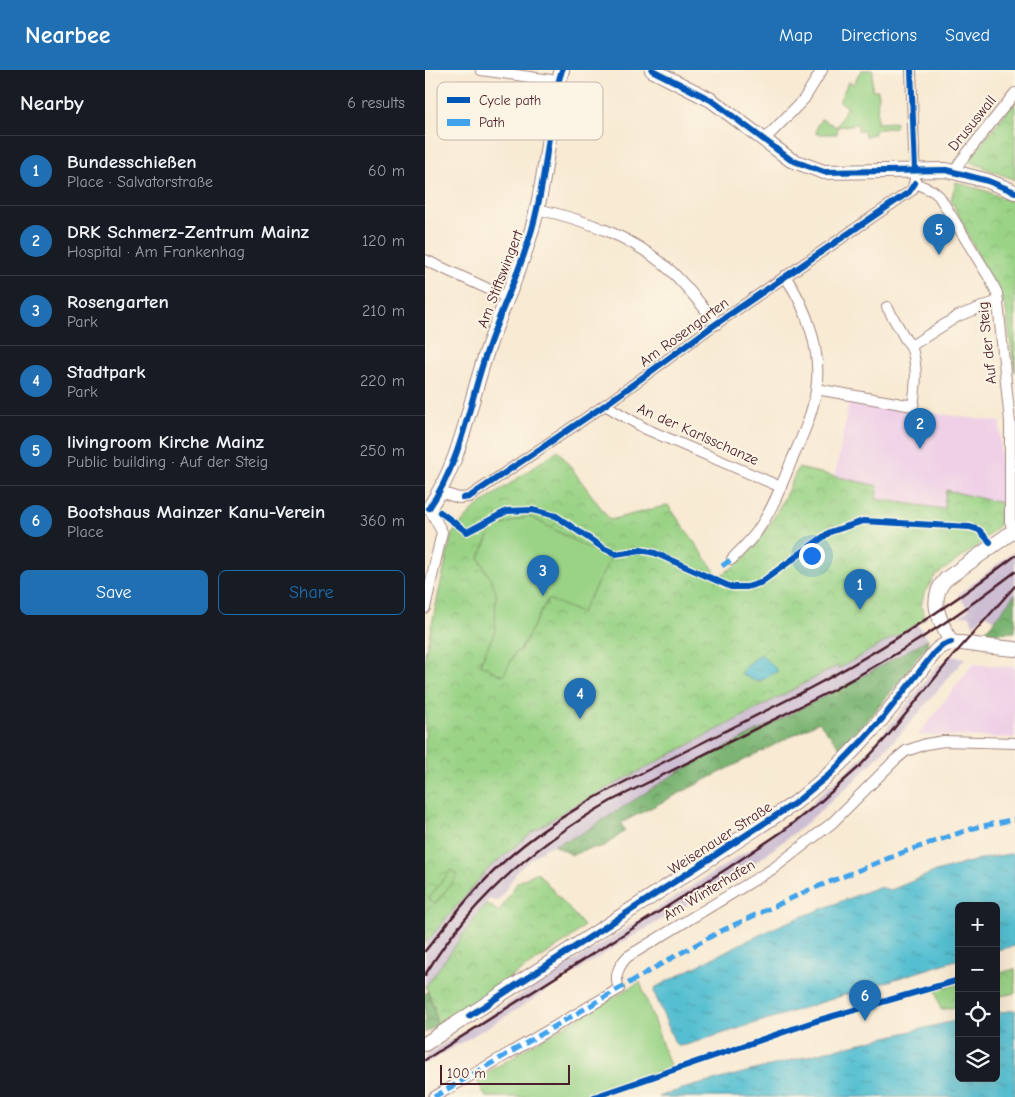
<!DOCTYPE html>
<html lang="en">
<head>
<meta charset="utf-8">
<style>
  :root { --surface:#171b24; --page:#242831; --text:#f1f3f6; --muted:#9ea1a6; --line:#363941; --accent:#1f6fb2 }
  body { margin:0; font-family:"Comic Neue",sans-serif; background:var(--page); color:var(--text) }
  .controls { position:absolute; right:15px; bottom:15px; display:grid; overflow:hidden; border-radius:8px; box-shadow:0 5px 20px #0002 }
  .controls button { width:45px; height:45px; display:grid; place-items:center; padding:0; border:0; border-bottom:1px solid var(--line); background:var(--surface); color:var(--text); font:25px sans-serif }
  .scale { position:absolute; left:15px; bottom:12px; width:130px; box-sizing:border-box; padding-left:5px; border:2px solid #4a1f2b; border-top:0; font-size:14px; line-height:18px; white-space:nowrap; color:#4a1f2b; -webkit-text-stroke:4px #fcf5e5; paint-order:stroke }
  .you { position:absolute; left:386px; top:485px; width:18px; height:18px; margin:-12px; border:4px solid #fff; border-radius:50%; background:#1a73e8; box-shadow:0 0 0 8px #1a73e833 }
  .badge { display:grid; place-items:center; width:32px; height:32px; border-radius:50%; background:var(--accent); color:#fff; font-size:16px; font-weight:700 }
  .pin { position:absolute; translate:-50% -41px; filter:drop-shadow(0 1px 2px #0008) }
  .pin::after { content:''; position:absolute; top:26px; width:18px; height:15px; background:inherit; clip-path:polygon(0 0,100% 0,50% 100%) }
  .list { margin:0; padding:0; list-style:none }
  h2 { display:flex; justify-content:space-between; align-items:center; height:65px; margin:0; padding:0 20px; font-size:21px }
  h2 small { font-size:16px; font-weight:400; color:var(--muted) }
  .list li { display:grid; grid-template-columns:32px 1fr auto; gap:15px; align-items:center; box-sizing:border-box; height:70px; padding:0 20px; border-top:1px solid var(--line) }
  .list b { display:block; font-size:19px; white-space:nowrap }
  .list p { margin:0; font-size:16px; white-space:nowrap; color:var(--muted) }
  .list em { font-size:16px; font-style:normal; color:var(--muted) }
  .actions { display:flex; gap:10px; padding:15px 20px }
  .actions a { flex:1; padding:11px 0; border:1px solid var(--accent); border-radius:8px; text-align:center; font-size:18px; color:var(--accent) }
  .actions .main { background:var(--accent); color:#fff }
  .icon { flex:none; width:28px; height:28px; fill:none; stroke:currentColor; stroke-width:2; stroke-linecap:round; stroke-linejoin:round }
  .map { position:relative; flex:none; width:590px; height:1027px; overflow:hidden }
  header { display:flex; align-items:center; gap:30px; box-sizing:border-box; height:70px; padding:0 25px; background:var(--accent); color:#fff }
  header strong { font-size:24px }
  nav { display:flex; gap:28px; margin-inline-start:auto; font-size:18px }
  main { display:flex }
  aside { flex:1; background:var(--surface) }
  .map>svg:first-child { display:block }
  .built { fill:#efd0e7 }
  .industrial { fill:#cdbed3 }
  .forest { fill:url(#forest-crowns); stroke:#626a4f }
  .park { fill:url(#park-crowns); stroke:#727958 }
  .garden { fill:#9ad386; stroke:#727958 }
  .water { fill:url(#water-ripples); stroke:#506f7e }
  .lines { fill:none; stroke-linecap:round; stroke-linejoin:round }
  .street-casing { stroke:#a1847f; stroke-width:12 }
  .secondary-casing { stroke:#a1847f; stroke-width:16 }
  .street { stroke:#fff; stroke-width:10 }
  .secondary { stroke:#fff; stroke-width:14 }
  .rail { stroke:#4a1f2b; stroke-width:2.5 }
  .quiet { stroke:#40a2eb; stroke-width:5; stroke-dasharray:10 5; stroke-linecap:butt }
  .cycleway-casing { stroke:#fcf5e5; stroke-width:9 }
  .cycleway { stroke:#0057b8; stroke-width:6 }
  .labels { text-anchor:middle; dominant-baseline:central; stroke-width:4; stroke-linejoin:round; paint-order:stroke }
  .street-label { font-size:15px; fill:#4a1f2b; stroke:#fcf5e5 }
  .key { fill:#fcf5e5; stroke:#c7b5ad; stroke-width:1 }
  .key-label { font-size:14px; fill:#4a1f2b }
</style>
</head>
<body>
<header>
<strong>Nearbee</strong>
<nav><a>Map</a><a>Directions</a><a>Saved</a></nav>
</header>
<main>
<aside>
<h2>Nearby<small>6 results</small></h2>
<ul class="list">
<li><span class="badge">1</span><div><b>Bundesschießen</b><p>Place · Salvatorstraße</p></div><em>60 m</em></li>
<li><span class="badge">2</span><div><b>DRK Schmerz-Zentrum Mainz</b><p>Hospital · Am Frankenhag</p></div><em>120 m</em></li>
<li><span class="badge">3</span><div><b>Rosengarten</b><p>Park</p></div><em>210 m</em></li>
<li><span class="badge">4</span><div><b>Stadtpark</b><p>Park</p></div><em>220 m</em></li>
<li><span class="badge">5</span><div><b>livingroom Kirche Mainz</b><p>Public building · Auf der Steig</p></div><em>250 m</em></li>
<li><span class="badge">6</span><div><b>Bootshaus Mainzer Kanu-Verein</b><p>Place</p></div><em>360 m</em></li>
</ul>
<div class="actions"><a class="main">Save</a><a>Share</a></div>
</aside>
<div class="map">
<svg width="590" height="1027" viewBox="0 0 590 1027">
  <defs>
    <pattern id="forest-crowns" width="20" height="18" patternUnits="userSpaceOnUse" patternTransform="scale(1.25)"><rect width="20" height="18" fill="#7bb573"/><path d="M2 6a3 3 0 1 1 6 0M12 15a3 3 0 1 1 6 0" fill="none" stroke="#67935f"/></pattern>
    <pattern id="park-crowns" width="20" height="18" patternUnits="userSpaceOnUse" patternTransform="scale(1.25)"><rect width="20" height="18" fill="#9ad386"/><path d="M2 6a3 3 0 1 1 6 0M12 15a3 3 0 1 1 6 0" fill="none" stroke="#86b574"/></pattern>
    <pattern id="water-ripples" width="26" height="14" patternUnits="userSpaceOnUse" patternTransform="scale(1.25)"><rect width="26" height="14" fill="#55bfd1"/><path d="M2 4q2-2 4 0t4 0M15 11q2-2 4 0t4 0" fill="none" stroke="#489baa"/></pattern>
  </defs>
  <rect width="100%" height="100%" fill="#fcf5e5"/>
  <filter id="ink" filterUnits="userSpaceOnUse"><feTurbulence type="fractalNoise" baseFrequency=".02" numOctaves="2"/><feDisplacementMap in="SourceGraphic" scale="10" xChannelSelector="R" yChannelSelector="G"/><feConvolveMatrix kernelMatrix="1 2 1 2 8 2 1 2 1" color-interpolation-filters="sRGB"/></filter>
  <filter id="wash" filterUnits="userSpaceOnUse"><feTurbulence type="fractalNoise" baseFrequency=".0096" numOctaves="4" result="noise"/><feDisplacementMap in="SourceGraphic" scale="20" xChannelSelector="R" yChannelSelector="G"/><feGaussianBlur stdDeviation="1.12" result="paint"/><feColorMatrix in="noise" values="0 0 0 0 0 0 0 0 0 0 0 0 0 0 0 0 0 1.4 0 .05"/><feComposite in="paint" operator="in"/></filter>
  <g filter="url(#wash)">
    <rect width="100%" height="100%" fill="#f8ead3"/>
    <g class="built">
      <path d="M424,332L575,352L576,433L521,420L519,439L451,429L452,416L410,406Z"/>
      <path d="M548,594L590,597V668L493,665Z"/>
    </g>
    <g class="industrial">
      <path d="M590,481V524L569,550L560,543L547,557L548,553L544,545L534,547L544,539L533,525Z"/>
      <path d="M492,554L503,569L433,609L253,702L156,764L142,771L120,778L93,800L74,830L69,831L65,828L61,832L63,834L59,836L0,917V874L63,799L106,763L143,739L414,595V598L443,580Z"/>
      <path d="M525,586L540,588L480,659L431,709L378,756L339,786L309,807L198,872L83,945L0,994V986L332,775L389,733L388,731L440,684L469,650L513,595L518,593Z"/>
    </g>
    <g class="forest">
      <path d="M590,524V562L562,563L561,561Z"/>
      <path d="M503,569L502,575L475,611L418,681L394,652L196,753L200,761L178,777L162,779L147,785L129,775L156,764L253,702L433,609Z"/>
      <path d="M2,921L9,937L12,955L0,963V924Z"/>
    </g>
    <g class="park">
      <path d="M590,31V110L543,91Z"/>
      <path d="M531,112L561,121L590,133V302L580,234H577L526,130Z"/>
      <path d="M133,380L185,450L243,435L294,507C302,501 312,495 319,488C344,462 359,430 373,398L453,416L451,429L519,439L521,420L576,433L574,455L554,475L511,505C506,510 504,519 499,523L496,536L500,549L413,599L414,595L143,739L106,763L63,799L0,874V584L27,464L49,439Z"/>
      <path d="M112,802L159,856L143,870L12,955L9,937L1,916L59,836L63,834L74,842L92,813Z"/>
      <path d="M590,899V923L571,927V904Z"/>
      <path d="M534,914V936L516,940L511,920Z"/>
    </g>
    <g class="garden">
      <path d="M436,0H448L447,20H453L452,53L471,52L470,57L450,60V64L440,66L439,61H433V54L412,57V64H391L392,57L396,49L412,57L422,36L414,32L423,12L429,14Z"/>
      <path d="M104,446L185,490L156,543L123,529L94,582L91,581L78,606L55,594L70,561L71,523L68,513L54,488L68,458Z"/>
      <path d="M26,800L33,805L10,834L4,828Z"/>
      <path d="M215,912L246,999L152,1027H61L51,1009L92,985L91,984Z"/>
    </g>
    <g class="water">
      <path d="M336,584L353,601C337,610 333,616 316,603L323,594Z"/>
      <path d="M590,783V876L571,880V836H534V889L261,975L253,976L250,973L229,922L231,917L313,875L358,854L453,817L466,820L507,803L556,789Z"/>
      <path d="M590,940V1027H233L257,1019L402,981L534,950V1008H571V943Z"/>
    </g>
  </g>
  <g filter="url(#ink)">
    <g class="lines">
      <defs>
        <g id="street">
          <path d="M56,0L133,11"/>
          <path d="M339,70L379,29L397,0"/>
          <path d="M530,102L535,92L590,23"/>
          <path d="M490,113L508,121L514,126L564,207L572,223L585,352V451L588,461"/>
          <path d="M112,139C161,150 209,167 246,201C263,217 277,236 292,254"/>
          <path d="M0,190L83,228"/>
          <path d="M462,237L481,270L486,276"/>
          <path d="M391,319L488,336C491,315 493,296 486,276L533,246L573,231"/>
          <path d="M180,335L221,359L356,417"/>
          <path d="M15,422L34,428L44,427L180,335L285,258L487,120L490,110L486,0"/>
          <path d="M307,489C316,479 328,469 335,457C348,438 357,414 366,392C376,369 387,346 391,321C397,281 382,238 360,206"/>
          <path d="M0,538L17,462L4,438"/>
          <path d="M9,1027L194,919C189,906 193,897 202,887L349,798L407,753L470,690L481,681L501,674L519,671L590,673"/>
        </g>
        <g id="secondary">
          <path d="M227,0L286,30L366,90L399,102L521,100L563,111L590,122"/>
          <path d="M4,438C37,391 44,332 63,278C79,231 102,187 112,139C119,110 122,81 126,52C129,34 131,17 137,0"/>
          <path d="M526,572C515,551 502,529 521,509L590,460"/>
          <path d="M0,974L370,733C394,714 416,694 437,671C464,643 486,612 510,582C524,567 540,574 558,576C569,577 579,578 590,579"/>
        </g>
      </defs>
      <use href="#street" class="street-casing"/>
      <use href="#secondary" class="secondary-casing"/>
      <use href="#street" class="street"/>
      <use href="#secondary" class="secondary"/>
      <g class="rail">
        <path d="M0,881C26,849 51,816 83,788C127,749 180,721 233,695C280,671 327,648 374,624C451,584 522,538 590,486"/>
        <path d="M0,905C45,830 111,774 186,731L408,620C439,602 471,585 501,565C532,545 561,524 590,502"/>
        <path d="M0,990L303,798L358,761L395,732L434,697L462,667L528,586L590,516"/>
      </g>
      <g class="quiet">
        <path d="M297,496L307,489"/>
        <path d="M9,1027L243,890L294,862L382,821L479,782L549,758L590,749"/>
      </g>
      <defs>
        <g id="cycleway">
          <path d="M227,0L286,30L366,90L399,102L521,100L563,111L590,122"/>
          <path d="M486,0L490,100"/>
          <path d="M38,428L44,427L180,335L285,258L484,122L490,113"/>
          <path d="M4,438C37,391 44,332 63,278C79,231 102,187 112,139C119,110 122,81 126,52C129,34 131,17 137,0"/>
          <path d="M15,442L42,462L82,441L107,440L131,446L178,478L191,484L216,480L230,483L306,517H322L335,513L405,462L438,451L545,457L554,460L565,472"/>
          <path d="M44,946L370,733L405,704L437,671L457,649L510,582L518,575L526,572"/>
          <path d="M169,1027L391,951L534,910"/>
        </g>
      </defs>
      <use href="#cycleway" class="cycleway-casing"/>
      <use href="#cycleway" class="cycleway"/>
    </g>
  </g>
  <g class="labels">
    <g class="street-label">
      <text transform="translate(547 53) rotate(-51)">Drususwall</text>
      <text transform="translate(75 209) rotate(-69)">Am Stiftswingert</text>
      <text transform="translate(259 262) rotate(-36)">Am Rosengarten</text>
      <text transform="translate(562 273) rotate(-96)">Auf der Steig</text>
      <text transform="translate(273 364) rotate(24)">An der Karlsschanze</text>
      <text transform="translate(295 768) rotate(-33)">Weisenauer Straße</text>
      <text transform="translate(284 820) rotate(-31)">Am Winterhafen</text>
    </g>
  </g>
  <rect x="12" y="12" width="166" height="58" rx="8" class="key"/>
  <rect x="22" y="27" width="23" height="6" fill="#0057b8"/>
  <rect x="22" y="49" width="23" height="7" fill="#40a2eb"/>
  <g class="key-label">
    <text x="54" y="35">Cycle path</text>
    <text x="54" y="57">Path</text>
  </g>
</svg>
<div class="controls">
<button>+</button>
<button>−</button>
<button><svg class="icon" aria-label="locate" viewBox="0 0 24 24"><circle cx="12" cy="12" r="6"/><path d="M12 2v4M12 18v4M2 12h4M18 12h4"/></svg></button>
<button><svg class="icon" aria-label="layers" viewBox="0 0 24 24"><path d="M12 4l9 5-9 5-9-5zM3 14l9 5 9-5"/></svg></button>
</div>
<div class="scale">100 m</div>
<div class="you"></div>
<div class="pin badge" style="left:435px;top:540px">1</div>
<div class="pin badge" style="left:495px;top:379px">2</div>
<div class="pin badge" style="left:118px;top:526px">3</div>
<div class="pin badge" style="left:155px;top:649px">4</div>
<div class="pin badge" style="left:514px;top:185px">5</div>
<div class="pin badge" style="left:440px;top:951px">6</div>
</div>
</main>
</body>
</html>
